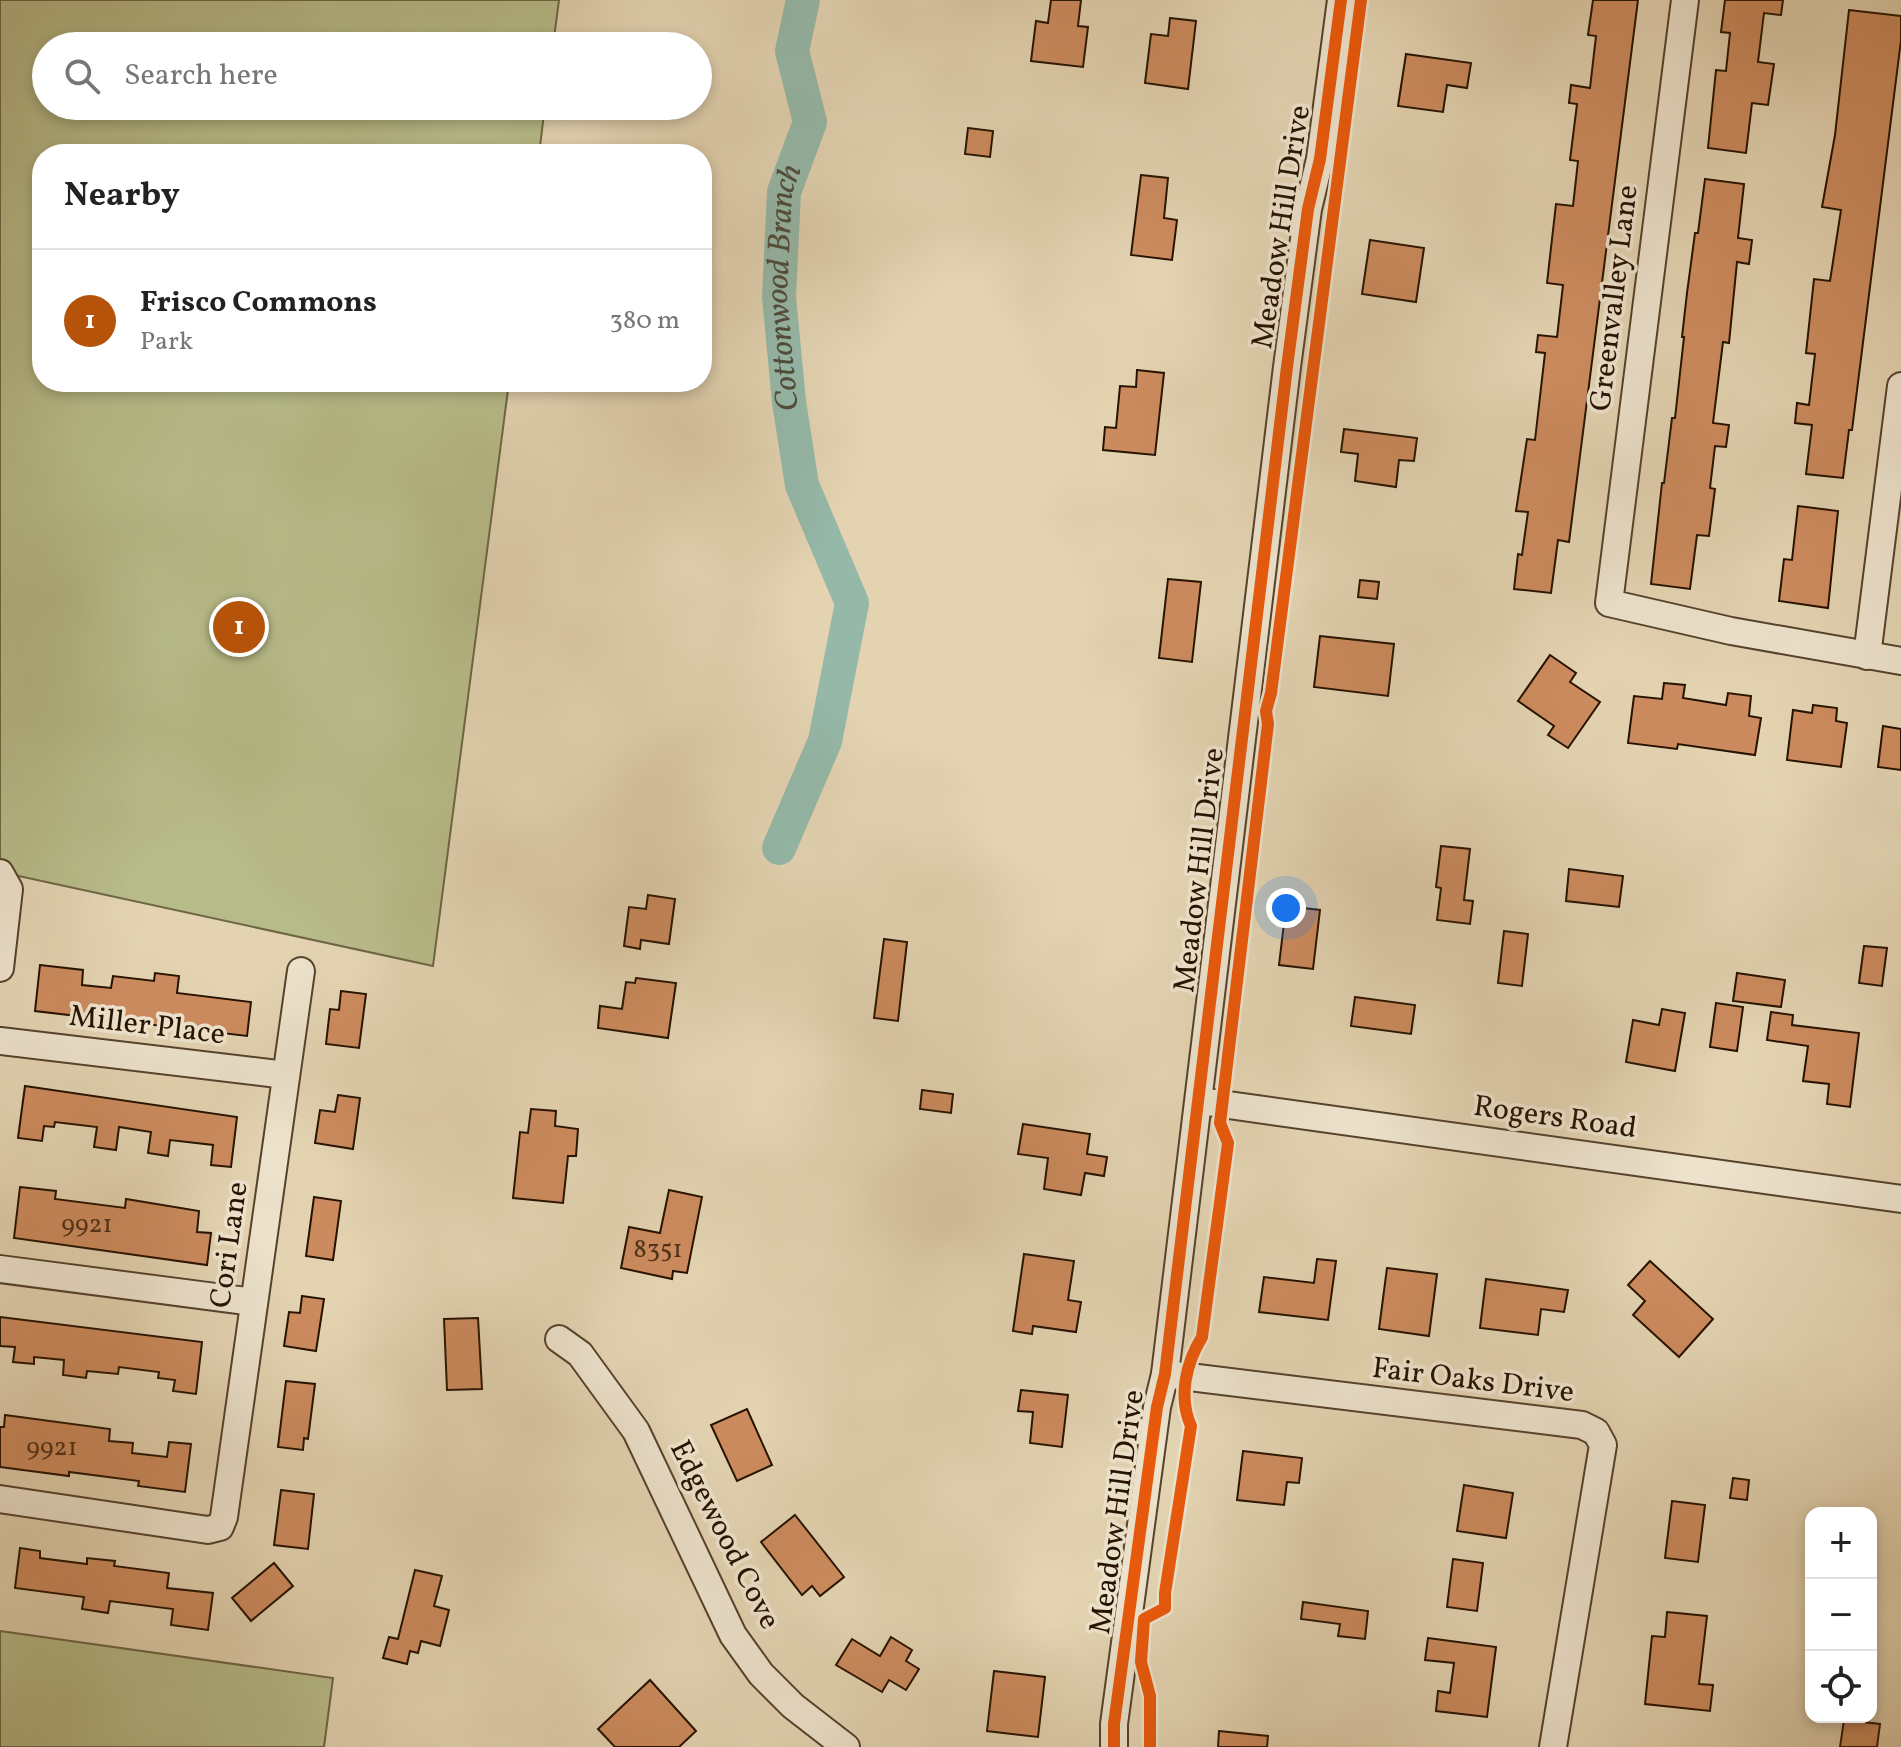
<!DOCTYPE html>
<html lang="en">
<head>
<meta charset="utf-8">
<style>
  :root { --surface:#fff; --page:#f2f2f2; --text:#222; --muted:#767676; --line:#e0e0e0; --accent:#b45309 }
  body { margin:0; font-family:Vollkorn,serif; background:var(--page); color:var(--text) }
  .controls { position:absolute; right:24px; bottom:24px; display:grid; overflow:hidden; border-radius:16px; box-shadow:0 4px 12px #0003 }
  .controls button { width:72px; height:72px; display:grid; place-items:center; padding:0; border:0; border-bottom:2px solid var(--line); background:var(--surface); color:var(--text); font:40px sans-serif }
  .you { position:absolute; left:1286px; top:908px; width:28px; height:28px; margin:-20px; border:6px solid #fff; border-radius:50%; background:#1a73e8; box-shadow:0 0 0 12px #1a73e833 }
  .badge { display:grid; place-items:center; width:52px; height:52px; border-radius:50%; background:var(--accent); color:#fff; font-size:26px; font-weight:700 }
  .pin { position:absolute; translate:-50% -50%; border:4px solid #fff; box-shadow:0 2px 8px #0006 }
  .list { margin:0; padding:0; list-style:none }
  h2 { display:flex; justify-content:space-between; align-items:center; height:104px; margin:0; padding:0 32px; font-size:34px }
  h2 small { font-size:26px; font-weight:400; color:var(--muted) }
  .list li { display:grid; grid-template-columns:52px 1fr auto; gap:24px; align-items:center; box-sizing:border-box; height:144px; padding:0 32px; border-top:2px solid var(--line) }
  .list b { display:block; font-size:30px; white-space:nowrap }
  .list p { margin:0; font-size:26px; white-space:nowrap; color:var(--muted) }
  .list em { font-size:26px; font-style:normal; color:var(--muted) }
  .icon { flex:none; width:44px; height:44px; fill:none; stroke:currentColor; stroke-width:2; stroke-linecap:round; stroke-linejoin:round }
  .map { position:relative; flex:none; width:1901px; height:1747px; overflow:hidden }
  .search { position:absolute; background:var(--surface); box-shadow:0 4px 12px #0003; left:32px; top:32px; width:680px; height:88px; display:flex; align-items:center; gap:20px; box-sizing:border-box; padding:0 28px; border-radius:44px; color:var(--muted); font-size:30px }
  .panel { position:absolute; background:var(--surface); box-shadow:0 4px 12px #0003; left:32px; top:144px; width:680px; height:248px; border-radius:32px }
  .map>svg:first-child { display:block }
  .green { fill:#b7bb89; stroke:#6e6644; stroke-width:2 }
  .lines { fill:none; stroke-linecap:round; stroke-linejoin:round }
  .river { stroke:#95b8a9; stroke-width:34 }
  .building { fill:#cc8b5e; stroke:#261200; stroke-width:2 }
  .minor-casing { stroke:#55422c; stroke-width:30 }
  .minor { stroke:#ede2cc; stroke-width:26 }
  .cycleway-casing { stroke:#ede2cc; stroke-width:17 }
  .cycleway { stroke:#e8590c; stroke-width:12 }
  .labels { text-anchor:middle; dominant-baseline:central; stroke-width:7; stroke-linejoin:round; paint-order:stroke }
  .number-label { font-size:26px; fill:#503018 }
  .street-label { font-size:30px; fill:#261200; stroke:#ede2cc }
  .water-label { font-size:32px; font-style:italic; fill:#4d4c3b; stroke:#ede2cc }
</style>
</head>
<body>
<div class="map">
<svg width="1901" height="1747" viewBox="0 0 1901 1747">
  <rect width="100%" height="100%" fill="#e3d3b1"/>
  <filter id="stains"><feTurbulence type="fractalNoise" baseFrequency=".0025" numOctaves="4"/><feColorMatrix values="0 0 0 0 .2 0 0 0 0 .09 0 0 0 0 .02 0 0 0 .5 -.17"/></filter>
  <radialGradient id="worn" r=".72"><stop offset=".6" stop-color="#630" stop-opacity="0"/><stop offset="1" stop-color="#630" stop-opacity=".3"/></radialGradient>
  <g class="green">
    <path d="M0,0H559L553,46H46V106H545L539,154H42V382H509L433,966L0,872Z"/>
    <path d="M0,1631L333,1678L324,1747H0Z"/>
  </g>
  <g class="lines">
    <path class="river" id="s1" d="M779,848L825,741L852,603L802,485L789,402L779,297L784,192L810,122L792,51L803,0"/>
  </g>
  <g class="building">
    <path d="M1051,0H1081L1078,26L1088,27L1083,67L1031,61L1036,21L1048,23Z"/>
    <path d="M1593,0H1638L1569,542L1558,540L1551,593L1514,589L1518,554L1522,555L1528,512L1516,511L1527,439L1535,440L1545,353L1536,352L1538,335L1557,337L1563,285L1547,283L1556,204L1573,206L1578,161L1570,160L1577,104L1569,103L1571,85L1590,88L1596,36L1588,35Z"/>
    <path d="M1725,0H1783L1781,15L1764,13L1758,62L1774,64L1768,105L1752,103L1746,153L1708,148L1716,70L1726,71L1730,33L1721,32Z"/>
    <path d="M1849,10L1901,16V40L1852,430H1849L1843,478L1806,474L1812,425L1795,423L1797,403L1809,405L1815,354L1806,353L1814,279L1830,281L1841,210L1822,207L1835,135Z"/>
    <path d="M1170,18L1196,21L1188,89L1145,83L1151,34L1168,36Z"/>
    <path d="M1406,54L1471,63L1467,88L1447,85L1443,112L1398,106Z"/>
    <path d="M968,128L993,131L990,157L965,154Z"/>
    <path d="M1141,175L1168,178L1164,218L1177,220L1172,260L1131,255Z"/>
    <path d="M1705,179L1744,184L1738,238L1752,240L1749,264L1737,262L1729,343L1723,342L1713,423L1729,425L1726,447L1715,446L1710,488L1715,489L1709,536L1697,535L1690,589L1651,584L1662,483H1664L1672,418H1675L1684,337H1682L1687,293L1695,233H1698Z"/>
    <path d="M1370,240L1424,248L1416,302L1362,294Z"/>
    <path d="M1137,370L1164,373L1155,455L1103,450L1105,427L1116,428L1120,386L1136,387Z"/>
    <path d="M1344,429L1417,438L1414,461L1399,460L1396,487L1355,481L1358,454L1341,452Z"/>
    <path d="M1798,506L1838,511L1828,608L1779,601L1784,559L1792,560Z"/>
    <path d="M1168,579L1201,582L1192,662L1159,658Z"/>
    <path d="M1360,580L1379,582L1377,599L1358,597Z"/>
    <path d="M1320,636L1394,644L1388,696L1314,687Z"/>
    <path d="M1550,655L1576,673L1570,682L1600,702L1568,748L1548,735L1554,726L1518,701Z"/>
    <path d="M1664,683L1685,685L1683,698L1726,705L1728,693L1751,696L1749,716L1761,718L1755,755L1678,744L1677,749L1628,743L1634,696L1662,699Z"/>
    <path d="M1813,705L1837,708L1836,721L1847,723L1841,767L1787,760L1793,710L1812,713Z"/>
    <path d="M1883,726L1901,729V770L1878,767Z"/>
    <path d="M1441,846L1470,849L1464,900L1473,901L1470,924L1437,920L1441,888L1436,887Z"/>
    <path d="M1569,869L1623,876L1619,907L1566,901Z"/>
    <path d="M648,895L675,899L669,944L641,940L640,949L624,946L629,907L646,909Z"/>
    <path d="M1286,906L1320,910L1313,969L1279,965Z"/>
    <path d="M1504,931L1528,934L1522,986L1498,983Z"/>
    <path d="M884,939L907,942L898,1021L874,1018Z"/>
    <path d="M1864,946L1887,948L1882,986L1859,983Z"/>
    <path d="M40,965L83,970L82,985L111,988L113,976L154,981L155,973L179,976L177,993L251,1002L247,1036L35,1011Z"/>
    <path d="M1737,973L1785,980L1781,1007L1733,1001Z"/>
    <path d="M636,978L676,983L668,1038L598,1028L600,1006L622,1009L626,982L635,983Z"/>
    <path d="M341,991L366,994L359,1048L326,1044L330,1009L339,1010Z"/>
    <path d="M1355,997L1415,1005L1411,1034L1351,1026Z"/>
    <path d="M1716,1003L1743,1007L1737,1051L1710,1047Z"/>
    <path d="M1662,1009L1685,1013L1675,1071L1626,1062L1633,1020L1659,1025Z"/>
    <path d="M1771,1012L1793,1015L1792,1025L1859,1033L1850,1107L1827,1104L1829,1084L1803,1081L1808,1046L1767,1040Z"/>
    <path d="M25,1086L237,1117L231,1167L211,1165L213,1145L170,1140L168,1156L148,1153L151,1132L119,1127L116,1150L94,1147L97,1127L55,1122L54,1127L44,1126L42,1141L18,1138Z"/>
    <path d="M922,1090L953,1094L951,1113L920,1109Z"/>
    <path d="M338,1095L360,1098L353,1149L315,1143L320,1110L335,1112Z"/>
    <path d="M531,1109L556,1111L555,1126L578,1129L576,1156H568L563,1203L513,1198L520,1132L528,1133Z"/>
    <path d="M1023,1124L1090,1134L1087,1154L1107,1157L1104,1176L1085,1173L1081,1195L1044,1189L1048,1158L1018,1154Z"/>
    <path d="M20,1187L56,1191L55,1199L125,1208L126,1199L199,1211L197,1232L211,1233L207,1265L14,1238Z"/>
    <path d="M669,1190L702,1197L687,1273L673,1271L672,1279L621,1268L629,1227L660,1233Z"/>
    <path d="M314,1197L341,1201L333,1260L306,1256Z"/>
    <path d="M1024,1254L1074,1261L1068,1300L1081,1302L1076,1332L1033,1326L1032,1334L1013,1331Z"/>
    <path d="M1317,1259L1336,1261L1328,1320L1259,1312L1264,1277L1314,1283Z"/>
    <path d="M1650,1261L1713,1319L1679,1357L1633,1315L1645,1301L1628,1285Z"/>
    <path d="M1387,1268L1437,1274L1429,1336L1379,1329Z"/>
    <path d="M1486,1279L1568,1290L1564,1312L1541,1309L1538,1335L1480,1328Z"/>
    <path d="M302,1296L324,1299L316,1351L284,1346L289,1312L300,1313Z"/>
    <path d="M0,1317L202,1342L196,1394L173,1391L175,1380L158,1378L159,1372L119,1367L118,1374L87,1371L86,1378L63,1375L64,1360L34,1357V1364L13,1362L15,1347L0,1346Z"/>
    <path d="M478,1318L482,1389L447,1390L444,1319Z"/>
    <path d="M286,1381L315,1384L308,1439L304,1438L303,1450L278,1447Z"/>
    <path d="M1021,1390L1068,1395L1062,1447L1030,1443L1033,1412L1018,1411Z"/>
    <path d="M747,1409L772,1465L737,1481L711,1425Z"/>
    <path d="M5,1415L110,1429L109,1441L133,1443L132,1453L167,1457L169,1442L191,1444L185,1492L138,1486L139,1481L69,1472V1476L0,1467V1427H4Z"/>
    <path d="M1243,1451L1302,1458L1299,1483L1287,1482L1284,1505L1237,1500Z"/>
    <path d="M1733,1478L1749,1480L1747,1500L1730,1498Z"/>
    <path d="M1464,1485L1513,1493L1506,1538L1457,1531Z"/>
    <path d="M281,1490L314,1494L308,1549L274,1545Z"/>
    <path d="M1672,1501L1705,1505L1698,1562L1665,1558Z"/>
    <path d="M795,1515L844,1577L820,1596L812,1586L802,1595L761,1542Z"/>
    <path d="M20,1548L40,1551V1558L87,1564V1558L115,1561L114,1566L169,1573L167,1588L213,1593L208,1630L171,1625L173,1609L110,1601L108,1613L82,1609L84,1597L15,1588Z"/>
    <path d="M1453,1559L1483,1563L1477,1611L1447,1607Z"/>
    <path d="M274,1563L293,1586L251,1621L232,1598Z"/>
    <path d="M415,1570L442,1576L434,1606L449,1610L440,1646L421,1641L418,1653L410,1651L407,1664L383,1658L389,1637L398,1639Z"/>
    <path d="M1303,1602L1368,1611L1365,1639L1338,1636L1340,1624L1301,1619Z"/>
    <path d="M1667,1612L1707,1616L1699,1684L1713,1685L1710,1711L1645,1704L1652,1636L1665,1637Z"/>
    <path d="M891,1637L912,1650L906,1661L919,1669L906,1690L889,1680L882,1692L836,1665L852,1639L880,1656Z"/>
    <path d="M1428,1638L1496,1647L1487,1717L1436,1711L1438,1691L1450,1693L1454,1663L1425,1660Z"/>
    <path d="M994,1671L1045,1677L1038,1737L987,1731Z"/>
    <path d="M650,1680L696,1731L679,1747H615L598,1729Z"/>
    <path d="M1844,1720L1880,1724L1877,1747H1840Z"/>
    <path d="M1219,1731L1268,1736L1267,1747H1218Z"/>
  </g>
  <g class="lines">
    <defs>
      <g id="minor">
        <path d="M1685,0L1609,603L1731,631L1901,661"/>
        <path d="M1867,656L1901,386"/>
        <path d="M0,873L9,889L0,968"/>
        <path d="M0,1041L286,1075"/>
        <path d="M1200,1101L1901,1199"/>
        <path d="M0,1269L254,1302"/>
        <path d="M559,1339L580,1354L636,1431L733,1635L761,1674L793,1706L846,1747"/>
        <path d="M1165,1374L1582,1425L1596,1432L1603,1445L1553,1747"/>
        <path d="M0,1499L208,1530L220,1527L224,1517L301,971"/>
        <path d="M1114,1747V1724L1157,1407L1165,1374L1287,367L1308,209L1320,159L1341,0"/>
      </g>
    </defs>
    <use href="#minor" class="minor-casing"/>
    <use href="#minor" class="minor"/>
    <defs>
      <g id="cycleway">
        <path d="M1114,1747V1724L1157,1407L1165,1374L1287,367L1308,209L1320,159L1341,0"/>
        <path d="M1150,1747V1696L1141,1662L1144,1619L1165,1608V1593L1191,1426C1178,1397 1186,1363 1202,1337L1228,1143L1220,1123L1268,724L1266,711L1271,693L1361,0"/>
      </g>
    </defs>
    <use href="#cycleway" class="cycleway-casing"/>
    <use href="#cycleway" class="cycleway"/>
  </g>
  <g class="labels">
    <g class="number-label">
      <text x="87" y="1225">9921</text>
      <text x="658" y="1250">8351</text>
      <text x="52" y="1448">9921</text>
    </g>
    <g class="street-label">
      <text transform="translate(1282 227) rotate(-81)">Meadow Hill Drive</text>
      <text transform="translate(1615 298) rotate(-83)">Greenvalley Lane</text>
      <text transform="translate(1200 870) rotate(-83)">Meadow Hill Drive</text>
      <text transform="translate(147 1026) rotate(7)">Miller Place</text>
      <text transform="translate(1555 1118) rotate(8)">Rogers Road</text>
      <text transform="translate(230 1245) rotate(-82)">Cori Lane</text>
      <text transform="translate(1473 1381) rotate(7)">Fair Oaks Drive</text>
      <text transform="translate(1118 1512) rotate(-82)">Meadow Hill Drive</text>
      <text transform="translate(724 1535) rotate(63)">Edgewood Cove</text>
    </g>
    <g class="water-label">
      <text stroke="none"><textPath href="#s1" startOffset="584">Cottonwood Branch</textPath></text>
    </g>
  </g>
  <rect width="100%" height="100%" filter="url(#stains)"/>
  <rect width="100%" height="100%" fill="url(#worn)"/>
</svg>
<div class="controls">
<button>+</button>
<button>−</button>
<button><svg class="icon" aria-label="locate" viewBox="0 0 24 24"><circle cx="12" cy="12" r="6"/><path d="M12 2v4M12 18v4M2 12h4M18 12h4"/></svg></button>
</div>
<div class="you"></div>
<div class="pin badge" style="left:239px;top:627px">1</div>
<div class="search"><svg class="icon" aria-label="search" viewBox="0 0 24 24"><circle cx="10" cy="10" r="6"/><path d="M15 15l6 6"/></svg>Search here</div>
<section class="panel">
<h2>Nearby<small></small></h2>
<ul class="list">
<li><span class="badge">1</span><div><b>Frisco Commons</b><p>Park</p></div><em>380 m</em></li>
</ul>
</section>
</div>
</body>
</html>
